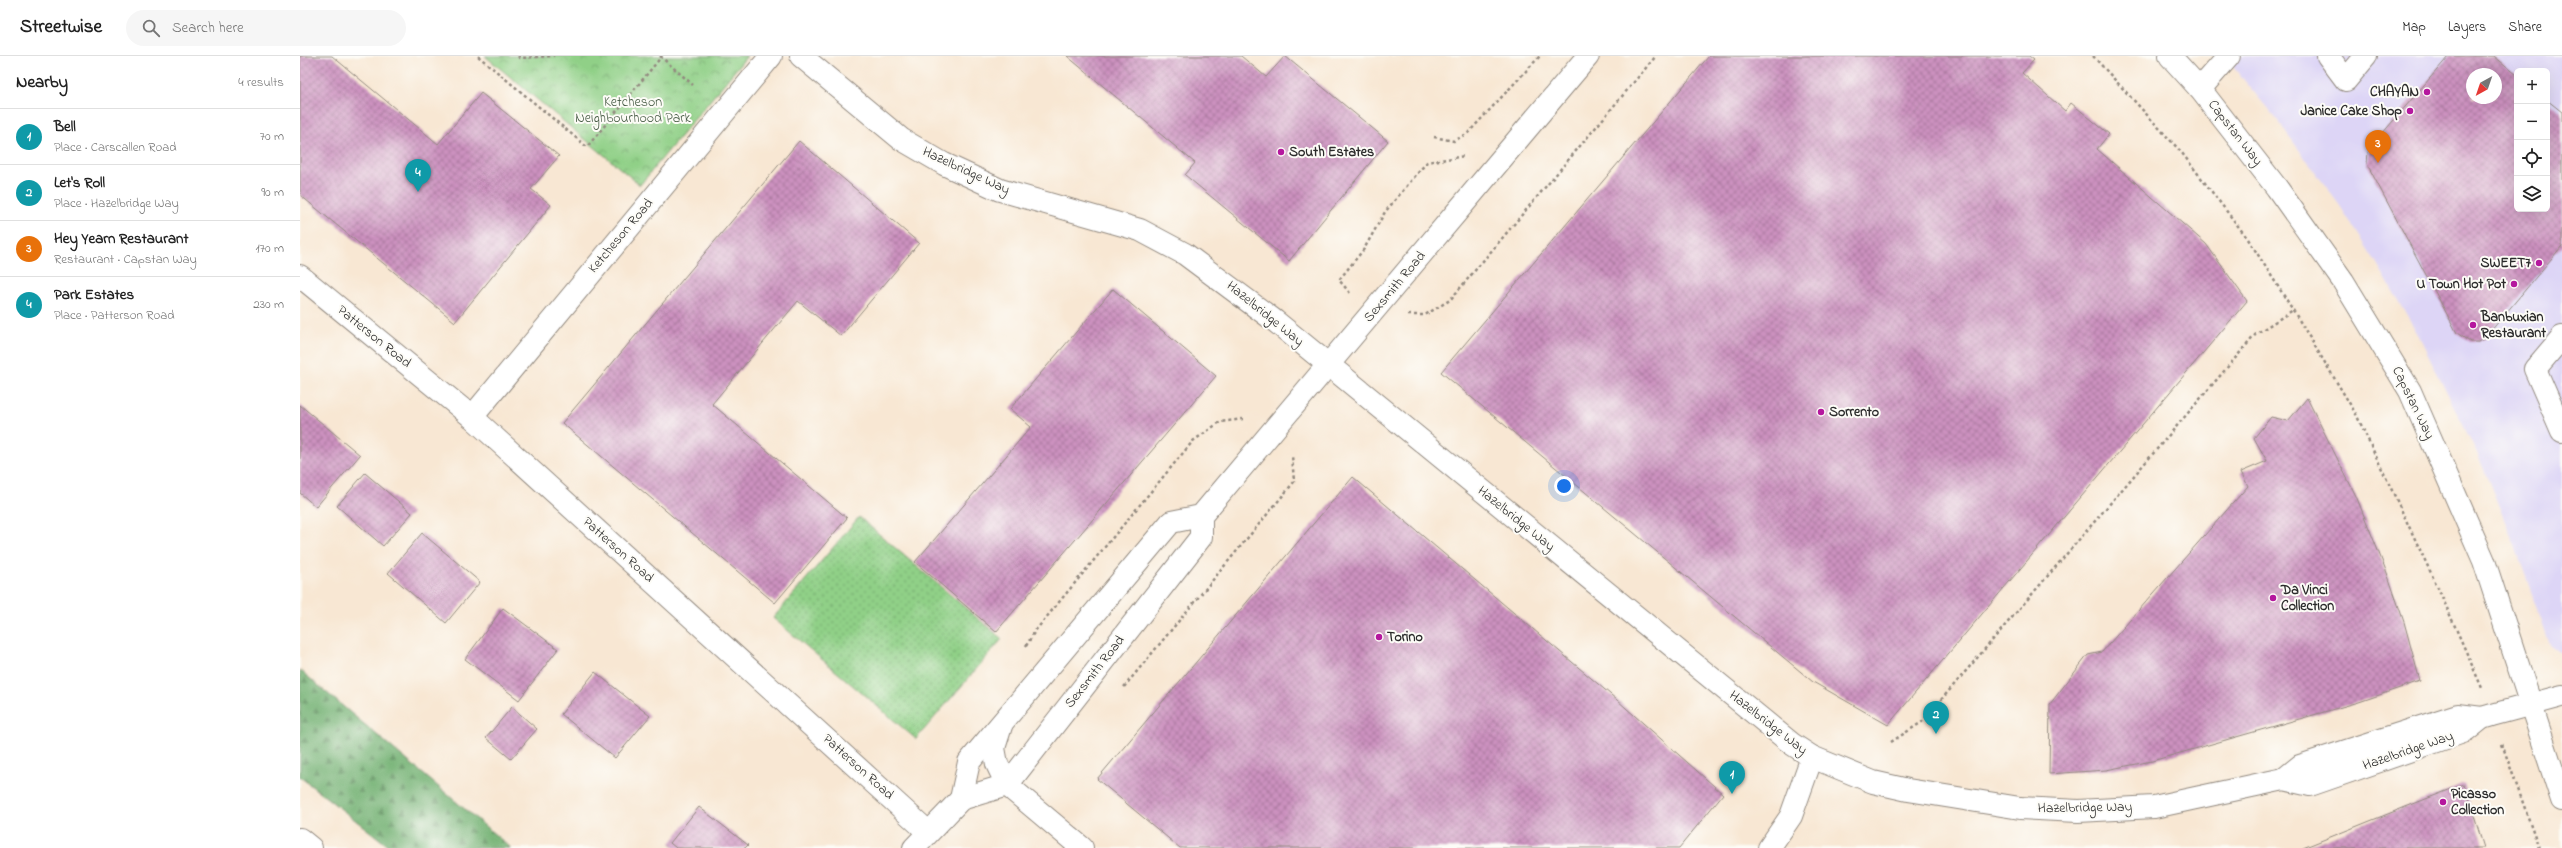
<!DOCTYPE html>
<html lang="en">
<head>
<meta charset="utf-8">
<style>
  :root { --surface:#fff; --page:#f6f6f6; --text:#222; --muted:#767676; --line:#e0e0e0; --accent:#7c3aed }
  body { margin:0; font-family:"Indie Flower",sans-serif; background:var(--page); color:var(--text) }
  .controls { position:absolute; right:12px; top:12px; display:grid; overflow:hidden; border-radius:6px; box-shadow:0 4px 16px #0002 }
  .controls button { width:36px; height:36px; display:grid; place-items:center; padding:0; border:0; border-bottom:1px solid var(--line); background:var(--surface); color:var(--text); font:20px sans-serif }
  .compass { position:absolute; left:2166px; top:12px; width:36px; height:36px; border-radius:50%; background:var(--surface); box-shadow:0 4px 16px #0002; rotate:220deg }
  .you { position:absolute; left:1264px; top:430px; width:14px; height:14px; margin:-10px; border:3px solid #fff; border-radius:50%; background:#1a73e8; box-shadow:0 0 0 6px #1a73e833 }
  .badge { display:grid; place-items:center; width:26px; height:26px; border-radius:50%; background:var(--accent); color:#fff; font-size:13px; font-weight:700 }
  .pin { position:absolute; translate:-50% -33px; filter:drop-shadow(0 1px 2px #0008) }
  .pin::after { content:''; position:absolute; top:21px; width:14px; height:12px; background:inherit; clip-path:polygon(0 0,100% 0,50% 100%) }
  .list { margin:0; padding:0; list-style:none }
  h2 { display:flex; justify-content:space-between; align-items:center; height:52px; margin:0; padding:0 16px; font-size:17px }
  h2 small { font-size:13px; font-weight:400; color:var(--muted) }
  .list li { display:grid; grid-template-columns:26px 1fr auto; gap:12px; align-items:center; box-sizing:border-box; height:56px; padding:0 16px; border-top:1px solid var(--line) }
  .list b { display:block; font-size:15px; white-space:nowrap }
  .list p { margin:0; font-size:13px; white-space:nowrap; color:var(--muted) }
  .list em { font-size:13px; font-style:normal; color:var(--muted) }
  .icon { flex:none; width:22px; height:22px; fill:none; stroke:currentColor; stroke-width:2; stroke-linecap:round; stroke-linejoin:round }
  .map { position:relative; flex:none; width:2262px; height:792px; overflow:hidden }
  header { display:flex; align-items:center; gap:24px; box-sizing:border-box; height:56px; padding:0 20px; background:var(--surface); border-bottom:1px solid var(--line) }
  header strong { font-size:19px }
  nav { display:flex; gap:22px; margin-inline-start:auto; font-size:14px }
  .search { width:280px; height:36px; background:var(--page); display:flex; align-items:center; gap:10px; box-sizing:border-box; padding:0 14px; border-radius:22px; color:var(--muted); font-size:15px }
  main { display:flex }
  aside { flex:1; background:var(--surface) }
  .map>svg:first-child { display:block }
  .built { fill:#ddd5f6; fill-rule:evenodd }
  .grass { fill:url(#grass-dots); stroke:#5e7e59 }
  .forest { fill:url(#forest-firs); stroke:#506e50 }
  .park { fill:url(#park-crowns); stroke:#5e7e59 }
  .building { fill:url(#building-cross-hatch); fill-rule:evenodd }
  .lines { fill:none; stroke-linecap:round; stroke-linejoin:round }
  .minor-casing { stroke:#92897f; stroke-width:24 }
  .major-casing { stroke:#92897f; stroke-width:24 }
  .path { stroke:#92897f; stroke-width:2.5; stroke-dasharray:3 3; stroke-linecap:butt }
  .minor { stroke:#fff; stroke-width:22 }
  .major { stroke:#fff; stroke-width:22 }
  .poi-dot { fill:#b5179e; stroke:#fdfcf7; stroke-width:1.5 }
  .labels { text-anchor:middle; dominant-baseline:central; stroke-width:4; stroke-linejoin:round; paint-order:stroke }
  .poi-label { font-size:14px; font-weight:bold; fill:#2b2b2b; stroke:#fdfcf7; text-anchor:start }
  .park-label { font-size:14px; fill:#495d47; stroke:#fdfcf7 }
  .street-label { font-size:14px; fill:#2b2b2b; stroke:#fdfcf7 }
</style>
</head>
<body>
<header>
<strong>Streetwise</strong>
<div class="search"><svg class="icon" aria-label="search" viewBox="0 0 24 24"><circle cx="10" cy="10" r="6"/><path d="M15 15l6 6"/></svg>Search here</div>
<nav><a>Map</a><a>Layers</a><a>Share</a></nav>
</header>
<main>
<aside>
<h2>Nearby<small>4 results</small></h2>
<ul class="list">
<li><span class="badge" style="background:#0f9aa8">1</span><div><b>Bell</b><p>Place · Carscallen Road</p></div><em>70 m</em></li>
<li><span class="badge" style="background:#0f9aa8">2</span><div><b>Let's Roll</b><p>Place · Hazelbridge Way</p></div><em>90 m</em></li>
<li><span class="badge" style="background:#e8710a">3</span><div><b>Hey Yearn Restaurant</b><p>Restaurant · Capstan Way</p></div><em>170 m</em></li>
<li><span class="badge" style="background:#0f9aa8">4</span><div><b>Park Estates</b><p>Place · Patterson Road</p></div><em>230 m</em></li>
</ul>
</aside>
<div class="map">
<svg width="2262" height="792" viewBox="0 0 2262 792">
  <defs>
    <pattern id="grass-dots" width="8" height="8" patternUnits="userSpaceOnUse"><rect width="8" height="8" fill="#90d087"/><path d="M2 2h.1M6 6h.1" fill="none" stroke="#76a96f" stroke-width="1.8" stroke-linecap="round"/></pattern>
    <pattern id="forest-firs" width="22" height="20" patternUnits="userSpaceOnUse"><rect width="22" height="20" fill="#74b274"/><path d="M5 1l3.5 6h-7zM16 11l3.5 6h-7z" fill="#5f915f"/></pattern>
    <pattern id="park-crowns" width="20" height="18" patternUnits="userSpaceOnUse"><rect width="20" height="18" fill="#90d087"/><path d="M2 6a3 3 0 1 1 6 0M12 15a3 3 0 1 1 6 0" fill="none" stroke="#76a96f"/></pattern>
    <pattern id="building-cross-hatch" width="8" height="8" patternUnits="userSpaceOnUse"><rect width="8" height="8" fill="#cc91bf"/><path d="M0 0l8 8M0 8l8-8" fill="none" stroke="#a6779b"/></pattern>
  </defs>
  <rect width="100%" height="100%" fill="#fdfcf7"/>
  <filter id="ink" filterUnits="userSpaceOnUse"><feTurbulence type="fractalNoise" baseFrequency=".025" numOctaves="2"/><feDisplacementMap in="SourceGraphic" scale="8" xChannelSelector="R" yChannelSelector="G"/><feConvolveMatrix kernelMatrix="1 2 1 2 8 2 1 2 1" color-interpolation-filters="sRGB"/></filter>
  <filter id="wash" filterUnits="userSpaceOnUse"><feTurbulence type="fractalNoise" baseFrequency=".012" numOctaves="4" result="noise"/><feDisplacementMap in="SourceGraphic" scale="16" xChannelSelector="R" yChannelSelector="G"/><feGaussianBlur stdDeviation="0.9" result="paint"/><feColorMatrix in="noise" values="0 0 0 0 0 0 0 0 0 0 0 0 0 0 0 0 0 1.4 0 .05"/><feComposite in="paint" operator="in"/></filter>
  <g filter="url(#wash)">
    <rect width="100%" height="100%" fill="#f8e7d3"/>
    <path class="built" d="M1924,0H2262V597L2250,588L2247,581L2215,490L2178,399L2119,280L2076,206L2040,150L1978,65ZM2217,15H2247V153H2217ZM2172,18H2196V42H2172Z"/>
    <path class="grass" d="M559,461L702,583L616,683L473,562Z"/>
    <path class="forest" d="M0,614L211,792H91L0,721Z"/>
    <path class="park" d="M185,0H447L340,129Z"/>
    <g id="blocks">
      <g class="building">
        <path d="M0,0H32L138,88L181,37L259,100L231,133L251,149L155,266L0,139Z"/>
        <path d="M767,0H941L966,21L985,0L1088,85L989,205L885,119L895,107Z"/>
        <path d="M1409,0H1729L1734,4L1722,17L1765,55L1771,47L1809,78L1797,93L1906,188L1947,245L1588,669L1513,626L1141,316Z"/>
        <path d="M2149,0H2194L2217,19V153H2247V44L2262,56V190L2185,282L2178,286H2170L2157,277L2067,108L2068,96L2075,86ZM2172,18H2196V42H2172Z"/>
        <path d="M499,85L619,187L541,280L498,245L412,348L547,462L475,547L262,367Z"/>
        <path d="M813,233L916,320L696,576L615,506L731,371L710,353Z"/>
        <path d="M2007,342L2056,440L2087,517L2104,566L2120,625L2059,646L1852,705L1806,714L1749,718L1750,648L1788,599L1802,596L1948,430L1941,416L1967,405L1954,382L1971,361L1988,365Z"/>
        <path d="M0,349L60,399L16,451L0,437Z"/>
        <path d="M65,417L112,457L83,490L37,450Z"/>
        <path d="M1053,421L1317,644L1423,738L1379,792H880L797,723Z"/>
        <path d="M122,477L180,526L146,567L88,517Z"/>
        <path d="M203,552L258,593L219,644L165,603Z"/>
        <path d="M295,616L350,660L315,702L261,658Z"/>
        <path d="M212,651L237,673L211,703L186,682Z"/>
        <path d="M2164,728L2184,792H2003L2070,765Z"/>
        <path d="M399,751L448,789L445,792H376L370,787Z"/>
      </g>
    </g>
  </g>
  <g filter="url(#ink)">
    <use href="#blocks" fill-opacity="0" stroke="#92897f" stroke-width="1"/>
    <g class="lines">
      <defs>
        <g id="minor">
          <path d="M501,0L601,83L644,108L700,134L840,174L885,198L975,265L1492,688L1512,701L1573,726L1608,734L1720,752L1778,755L1854,751L1984,723L2010,729L2166,675L2182,662L2192,659L2262,640"/>
          <path d="M1870,0L1900,33L1977,132L2043,225L2110,335L2184,505L2262,744"/>
          <path d="M2028,0L2046,24L2066,0"/>
          <path d="M1900,33L1929,0"/>
          <path d="M0,220L172,361L628,776"/>
          <path d="M2262,281L2235,313L2262,375"/>
          <path d="M172,361L471,0"/>
          <path d="M701,670L694,692L697,708L707,729L782,792"/>
          <path d="M1984,723L2000,710L2158,659L2182,662"/>
          <path d="M661,743L669,706L871,466L901,460L1288,0"/>
          <path d="M614,792L661,743L707,729L901,481V460"/>
          <path d="M1469,792L1491,760L1512,701"/>
        </g>
        <path id="major" d="M0,783L11,792"/>
      </defs>
      <use href="#minor" class="minor-casing"/>
      <use href="#major" class="major-casing"/>
      <g class="path">
        <path d="M178,0L287,91L362,0"/>
        <path d="M218,0L220,2L254,0"/>
        <path d="M360,0L393,29"/>
        <path d="M1793,0L1882,97L1948,183L1993,254L2056,358L2139,534L2182,632"/>
        <path d="M1134,81L1154,85L1168,77L1240,0"/>
        <path d="M1050,237L1039,224L1064,193L1085,156L1127,106L1165,100"/>
        <path d="M1108,259H1125L1150,244L1356,0"/>
        <path d="M726,590L735,575L893,385L920,366L943,363"/>
        <path d="M824,631L994,426L992,399"/>
        <path d="M1591,686L1622,666L1956,278L1993,254"/>
        <path d="M2202,688L2239,792"/>
      </g>
      <use href="#minor" class="minor"/>
      <use href="#major" class="major"/>
    </g>
  </g>
  <g class="poi-dot">
    <circle cx="2127" cy="36" r="4"/>
    <circle cx="2110" cy="55" r="4"/>
    <circle cx="981" cy="96" r="4"/>
    <circle cx="2239" cy="207" r="4"/>
    <circle cx="2214" cy="228" r="4"/>
    <circle cx="2173" cy="269" r="4"/>
    <circle cx="1521" cy="356" r="4"/>
    <circle cx="1973" cy="542" r="4"/>
    <circle cx="1079" cy="581" r="4"/>
    <circle cx="2143" cy="746" r="4"/>
  </g>
  <g class="labels">
    <g class="poi-label">
      <text x="2119" y="36" text-anchor="end">CHAYAN</text>
      <text x="2102" y="55" text-anchor="end">Janice Cake Shop</text>
      <text x="989" y="96">South Estates</text>
      <text x="2231" y="207" text-anchor="end">SWEET7</text>
      <text x="2206" y="228" text-anchor="end">U Town Hot Pot</text>
      <text x="2181" y="261">Banbuxian<tspan x="2181" dy="16">Restaurant</tspan></text>
      <text x="1529" y="356">Sorrento</text>
      <text x="1981" y="534">Da Vinci<tspan x="1981" dy="16">Collection</tspan></text>
      <text x="1087" y="581">Torino</text>
      <text x="2151" y="738">Picasso<tspan x="2151" dy="16">Collection</tspan></text>
    </g>
    <g class="park-label">
      <text x="333" y="46">Ketcheson<tspan x="333" dy="16">Neighbourhood Park</tspan></text>
    </g>
    <g class="street-label">
      <text transform="translate(1935 77) rotate(52)">Capstan Way</text>
      <text transform="translate(666 115) rotate(25)">Hazelbridge Way</text>
      <text transform="translate(321 180) rotate(-50)">Ketcheson Road</text>
      <text transform="translate(1095 231) rotate(-50)">Sexsmith Road</text>
      <text transform="translate(965 258) rotate(39)">Hazelbridge Way</text>
      <text transform="translate(74 281) rotate(39)">Patterson Road</text>
      <text transform="translate(2113 347) rotate(64)">Capstan Way</text>
      <text transform="translate(1216 463) rotate(39)">Hazelbridge Way</text>
      <text transform="translate(318 494) rotate(42)">Patterson Road</text>
      <text transform="translate(795 616) rotate(-52)">Sexsmith Road</text>
      <text transform="translate(1468 667) rotate(38)">Hazelbridge Way</text>
      <text transform="translate(2108 695) rotate(-19)">Hazelbridge Way</text>
      <text transform="translate(558 711) rotate(42)">Patterson Road</text>
      <text transform="translate(1785 752) rotate(-1)">Hazelbridge Way</text>
    </g>
  </g>
</svg>
<div class="controls">
<button>+</button>
<button>−</button>
<button><svg class="icon" aria-label="locate" viewBox="0 0 24 24"><circle cx="12" cy="12" r="6"/><path d="M12 2v4M12 18v4M2 12h4M18 12h4"/></svg></button>
<button><svg class="icon" aria-label="layers" viewBox="0 0 24 24"><path d="M12 4l9 5-9 5-9-5zM3 14l9 5 9-5"/></svg></button>
</div>
<svg class="compass" viewBox="-18 -18 36 36"><path d="M0-13l5 13h-10z" fill="#e53935"/><path d="M0 13l5-13h-10z" fill="#767676"/></svg>
<div class="you"></div>
<div class="pin badge" style="left:1432px;top:738px;background:#0f9aa8">1</div>
<div class="pin badge" style="left:1636px;top:678px;background:#0f9aa8">2</div>
<div class="pin badge" style="left:2078px;top:107px;background:#e8710a">3</div>
<div class="pin badge" style="left:118px;top:136px;background:#0f9aa8">4</div>
</div>
</main>
</body>
</html>
